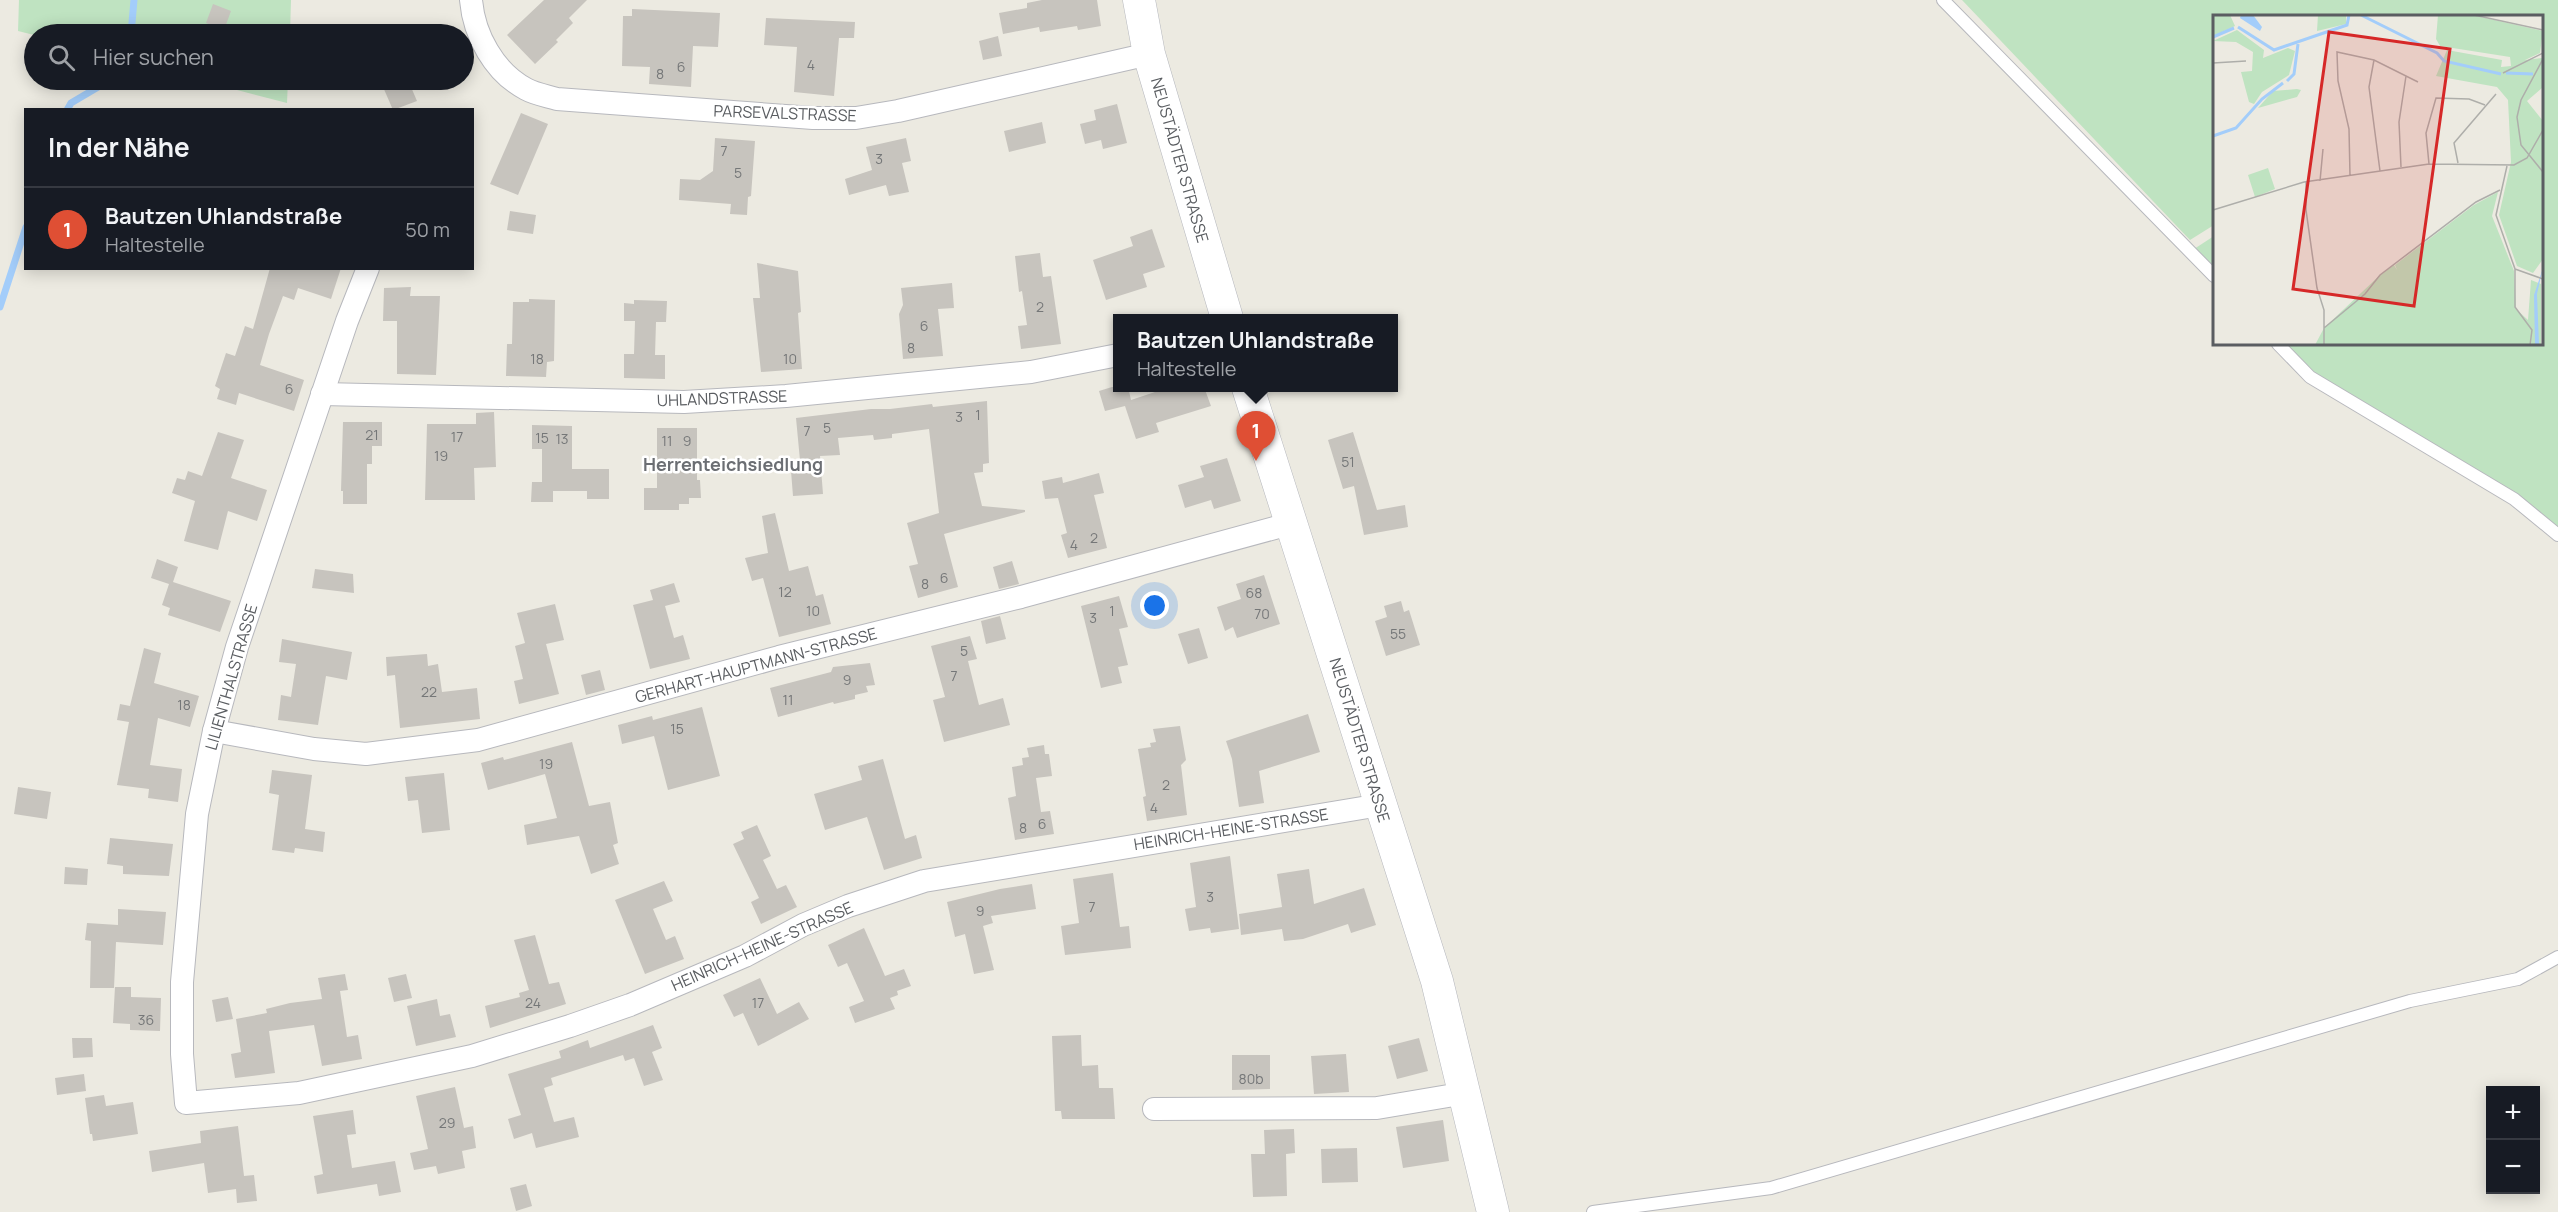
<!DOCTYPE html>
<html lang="de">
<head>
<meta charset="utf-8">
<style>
  :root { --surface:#171b24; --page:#20242c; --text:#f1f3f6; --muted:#9ea1a6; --line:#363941; --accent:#df4f34 }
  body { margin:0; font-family:Manrope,sans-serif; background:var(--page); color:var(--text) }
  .controls { position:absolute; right:18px; bottom:18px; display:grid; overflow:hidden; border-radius:0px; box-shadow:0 3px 15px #0003 }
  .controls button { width:54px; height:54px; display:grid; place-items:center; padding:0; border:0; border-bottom:2px solid var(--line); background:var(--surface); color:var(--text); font:30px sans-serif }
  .you { position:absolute; left:1155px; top:606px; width:21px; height:21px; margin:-15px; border:4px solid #fff; border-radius:50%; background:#1a73e8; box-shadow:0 0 0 9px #1a73e833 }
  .badge { display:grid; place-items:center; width:39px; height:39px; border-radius:50%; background:var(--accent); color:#fff; font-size:20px; font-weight:700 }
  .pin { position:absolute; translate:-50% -50px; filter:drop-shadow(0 2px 3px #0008) }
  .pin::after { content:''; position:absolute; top:32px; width:21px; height:18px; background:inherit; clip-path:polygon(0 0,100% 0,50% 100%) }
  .popup { position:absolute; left:1113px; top:314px; width:285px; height:78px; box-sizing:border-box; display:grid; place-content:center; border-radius:0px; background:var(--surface); filter:drop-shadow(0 2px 4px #0005); font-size:20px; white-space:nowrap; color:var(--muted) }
  .popup b { font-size:22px; color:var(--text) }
  .popup::after { content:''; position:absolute; left:50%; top:100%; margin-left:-12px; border:12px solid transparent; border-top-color:var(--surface) }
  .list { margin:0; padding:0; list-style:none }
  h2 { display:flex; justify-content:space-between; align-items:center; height:78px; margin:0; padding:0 24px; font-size:26px }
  h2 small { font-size:20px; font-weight:400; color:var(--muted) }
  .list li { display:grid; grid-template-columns:39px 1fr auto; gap:18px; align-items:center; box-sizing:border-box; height:84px; padding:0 24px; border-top:2px solid var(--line) }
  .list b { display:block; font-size:22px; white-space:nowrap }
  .list p { margin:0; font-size:20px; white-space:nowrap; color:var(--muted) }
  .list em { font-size:20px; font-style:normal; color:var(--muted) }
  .icon { flex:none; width:33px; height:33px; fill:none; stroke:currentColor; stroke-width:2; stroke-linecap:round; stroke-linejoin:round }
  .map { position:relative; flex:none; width:2558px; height:1212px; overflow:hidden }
  .search { position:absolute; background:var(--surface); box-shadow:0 3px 15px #0003; left:24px; top:24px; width:450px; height:66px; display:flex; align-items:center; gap:15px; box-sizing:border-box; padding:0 21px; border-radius:33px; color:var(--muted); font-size:22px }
  .panel { position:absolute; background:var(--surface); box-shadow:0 3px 15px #0003; left:24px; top:108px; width:450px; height:162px; border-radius:0px }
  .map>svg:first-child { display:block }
  .green { fill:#bfe3c1 }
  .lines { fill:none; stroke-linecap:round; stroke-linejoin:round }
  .stream { stroke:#a3cdfa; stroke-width:7 }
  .building { fill:#c7c4be }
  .lane-casing { stroke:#b7b8bd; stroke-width:14 }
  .street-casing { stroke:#b7b8bd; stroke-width:24 }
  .secondary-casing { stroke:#b5b7bd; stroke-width:33 }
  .lane { stroke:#fff; stroke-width:12 }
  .street { stroke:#fff; stroke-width:22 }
  .secondary { stroke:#fff; stroke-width:32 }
  .labels { text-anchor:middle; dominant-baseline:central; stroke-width:5; stroke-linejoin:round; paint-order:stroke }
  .number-label { font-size:14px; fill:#757778 }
  .street-label { font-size:16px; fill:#5a5d61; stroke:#fff }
  .neighbourhood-label { font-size:18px; font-weight:bold; fill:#6b6e73; stroke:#fff }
  .inset-river { fill:none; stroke:#a3cdfa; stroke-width:3 }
  .inset-road { fill:none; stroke:#aeaeaa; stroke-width:1.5 }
  .view { fill:#d62828; fill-opacity:0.15; stroke:#d62828; stroke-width:3 }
  .inset-edge { fill:none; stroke:#5a5d61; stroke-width:3 }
</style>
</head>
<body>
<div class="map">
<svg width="2558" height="1212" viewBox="0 0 2558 1212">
  <rect width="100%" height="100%" fill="#eceae1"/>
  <g class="green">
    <path d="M19,0H291L290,34L34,35L18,31Z"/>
    <path d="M1962,0H2558V535L2514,499L2310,377L2278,344H2542V16H2214V225L2190,240Z"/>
    <path d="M199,80H288L287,103Z"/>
    <path d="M2214,236V276L2191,251Z"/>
  </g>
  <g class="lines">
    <g class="stream">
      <path d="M131,34L134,0"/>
      <path d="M67,110L71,103L110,80"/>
      <path d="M0,307L26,227"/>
    </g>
  </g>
  <g class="building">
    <path d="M544,0H587L569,18L573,23L556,40L558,42L535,64L507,35Z"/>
    <path d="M1042,0H1097L1101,26L1078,30L1077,26L1040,32L1039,27L1003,34L999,13L1027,8V3Z"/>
    <path d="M213,4L231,11L224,30L206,23Z"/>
    <path d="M632,9L720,13L718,47L693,46L691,87L649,84L650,67L622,66L623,16H632Z"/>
    <path d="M766,18L855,22L854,38H839L834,96L794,92L797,47L764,45Z"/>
    <path d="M998,36L1002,56L983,60L979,41Z"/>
    <path d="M380,80H408L417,101L393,110Z"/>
    <path d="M1117,104L1127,143L1103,149L1101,140L1085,144L1080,124L1096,120L1094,110Z"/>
    <path d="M521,113L548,124L518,195L490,184Z"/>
    <path d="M1042,122L1046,143L1009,152L1004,131Z"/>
    <path d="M715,138L755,141L751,196L748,197L747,215L730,214L731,204L679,200L680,179L700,180L713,171Z"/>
    <path d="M906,138L911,161L902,163L909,192L889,196L886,185L849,195L845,179L872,170L866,147Z"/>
    <path d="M510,211L536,215L533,234L507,230Z"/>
    <path d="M1152,229L1165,267L1143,274L1147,287L1106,300L1093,260L1133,246L1130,237Z"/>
    <path d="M1040,253L1043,277L1051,276L1061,344L1021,349L1018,326L1027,325L1022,291L1019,292L1015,256Z"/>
    <path d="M757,263L798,271L801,312L798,313L802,369L761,372L753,298H760Z"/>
    <path d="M270,268H341L331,299L298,288L294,300L283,296L269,334L260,365L304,380L294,411L239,393L236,405L217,399L220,389L215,386L226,353L235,356L245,326L253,329Z"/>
    <path d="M952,283L954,308L938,309L943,356L903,359L899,314L903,305L901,288Z"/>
    <path d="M411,287L410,296H440L436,375L397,374V321H383L384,288Z"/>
    <path d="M529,299L555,300L554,361L547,362L546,377L506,376L507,344H512L513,302H529Z"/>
    <path d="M634,300L667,301L666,322H656L655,355H665V379L624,378V354H634L635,321H624V303L634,304Z"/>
    <path d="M1112,387H1128L1131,400L1170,387H1204L1211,406L1156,423L1159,432L1136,439L1125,406L1105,411L1099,391Z"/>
    <path d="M987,401L989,463L983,464V472L974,473L982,506L1025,510V512L944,534L958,587L918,598L909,566L918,564L907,523L939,513L929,429L892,434V438L874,440L873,435L838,438L840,455L820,456L823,494L793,496L791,471H801L796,418L871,409H890L932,404L933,407Z"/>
    <path d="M494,412L496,467L474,468L475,500H425L427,424H476V413Z"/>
    <path d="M343,422H382V446H372V464H367V504H343V491H341Z"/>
    <path d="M532,425L572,426V469H609V499H587V491H553V502H531L532,482H542V449H532Z"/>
    <path d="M657,428H697V480H700L701,498H689V504H679V510H644V488H657Z"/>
    <path d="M218,432L244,440L231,478L267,490L257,521L228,511L218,550L184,541L195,501L172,493L177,478L185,480L188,471L202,476Z"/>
    <path d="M1353,432L1377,510L1405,505L1408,527L1364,535L1354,486L1343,489L1328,440Z"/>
    <path d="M1227,458L1241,501L1214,509L1211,500L1185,508L1178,485L1204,477L1200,466Z"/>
    <path d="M1099,473L1104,493L1094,495L1107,548L1068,558L1061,535L1067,533L1058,498L1045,499L1042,481L1062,477L1063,483Z"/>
    <path d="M775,513L789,571L808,566L816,596L823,594L831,624L779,637L763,578L752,581L745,558L768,553L762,516Z"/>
    <path d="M157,559L178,567L173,582L231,601L220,632L168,615L170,608L162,605L169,584L151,578Z"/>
    <path d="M1012,561L1019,584L999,589L993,567Z"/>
    <path d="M315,569L353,574L354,593L312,588Z"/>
    <path d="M1264,575L1280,624L1237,638L1233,627L1225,631L1217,607L1241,599L1236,584Z"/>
    <path d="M674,583L680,602L665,606L674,638L683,635L690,659L650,669L633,605L653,600L650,590Z"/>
    <path d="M1119,596L1128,627L1119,629L1128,665L1118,667L1122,683L1101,688L1081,606Z"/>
    <path d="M1401,601L1404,612L1409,610L1420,645L1386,656L1375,621L1387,617L1384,606Z"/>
    <path d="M555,604L564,640L546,644L559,694L519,704L514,681L523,679L515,646L525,643L517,613Z"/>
    <path d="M1000,616L1006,639L986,644L981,621Z"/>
    <path d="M1199,628L1208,658L1188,664L1178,634Z"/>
    <path d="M970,636L977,659L968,661L979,705L1003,698L1010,725L944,742L933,700L945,697L931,646Z"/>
    <path d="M282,639L352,652L347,680L326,676L318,725L278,720L281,695L291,697L296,664L279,662Z"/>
    <path d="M144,648L161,653L154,683L199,696L190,727L158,718L150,765L182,769L178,802L148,798L149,789L117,785L129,722L117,720L120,704L130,706Z"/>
    <path d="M427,654L428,666L438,664L442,692L477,688L480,719L400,728L395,675L387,676L386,657Z"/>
    <path d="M870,663L875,685L866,686L868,692L855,695V699L834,704L833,702L778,717L770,688L831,672L833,667Z"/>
    <path d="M600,670L605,690L586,695L581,675Z"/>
    <path d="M702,707L720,776L668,790L654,736L622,744L618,725L652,716L653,720Z"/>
    <path d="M1308,714L1320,752L1259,771L1264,803L1239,807L1232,759L1226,741Z"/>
    <path d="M1180,726L1186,760L1181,765L1187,815L1147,821L1143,797L1146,796L1138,749L1151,747L1150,743L1156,742L1153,729Z"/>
    <path d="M572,742L589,806L610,802L618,843L613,845L619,864L591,874L579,836L527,845L524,825L557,818L545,774L488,790L481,763L503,757L504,760Z"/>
    <path d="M1044,745L1045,754H1049L1052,776L1036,778L1041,812L1050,811L1054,834L1015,840L1008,798L1016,796L1012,767L1023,765L1022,758L1029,757L1027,748Z"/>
    <path d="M883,759L905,839L916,835L922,858L884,870L867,817L825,830L814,794L862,780L858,766Z"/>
    <path d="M272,770L312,775L305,829L325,832L323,852L295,848L294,853L272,850L279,795L269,793Z"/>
    <path d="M444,773L450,830L422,833L418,800L408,801L405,777Z"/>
    <path d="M18,787L51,792L47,819L14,814Z"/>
    <path d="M757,825L771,856L763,860L777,889L786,885L797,907L761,924L751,902L759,898L733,844L744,839L741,832Z"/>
    <path d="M110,838L173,844L169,876L123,874V866L107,864Z"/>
    <path d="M1230,856L1239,929L1211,933L1210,928L1189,931L1185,909L1196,907L1190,863Z"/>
    <path d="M65,867L88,869L87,885L64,884Z"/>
    <path d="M1309,869L1314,904L1364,888L1376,925L1351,933L1348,924L1303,939L1284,941L1282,929L1241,935L1239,914L1282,907L1277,874Z"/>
    <path d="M1113,873L1120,927L1129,926L1131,948L1065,955L1061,926L1079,923L1073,879Z"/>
    <path d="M664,881L673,901L653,909L666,940L675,936L684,959L645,974L615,900Z"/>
    <path d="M1032,884L1036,909L991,916L993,923L983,926L994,970L974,974L965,934L955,937L947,902L1000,889Z"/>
    <path d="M118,909L166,912L163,945L116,942L114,988H90L91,941L85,940L87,923L118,925Z"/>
    <path d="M864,928L885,976L904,969L911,986L897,991L898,995L890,998L895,1009L855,1023L849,1007L864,1001L847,963L838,967L828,945Z"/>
    <path d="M535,935L549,984L559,982L566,1004L490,1028L485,1006L520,997L519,993L529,990L514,940Z"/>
    <path d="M345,974L348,990L340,991L347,1037L358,1035L362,1059L322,1066L314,1025L269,1031L275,1073L235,1078L231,1054L241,1052L236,1019L267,1013L266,1009L290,1003L322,999L318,978Z"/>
    <path d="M406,974L412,998L394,1002L388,978Z"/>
    <path d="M760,978L777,1014L799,1002L809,1019L758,1046L743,1013L734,1017L723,995Z"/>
    <path d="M115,987H131V997L161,998L160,1031L130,1030V1024L113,1023Z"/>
    <path d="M228,997L233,1019L216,1022L212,1000Z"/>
    <path d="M437,999L440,1016L450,1014L456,1037L416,1046L407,1006Z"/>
    <path d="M653,1025L662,1048L652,1052L663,1080L644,1086L634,1058L625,1061L623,1055L551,1078L553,1085L544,1088L554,1122L574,1117L579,1137L536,1148L532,1133L514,1139L508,1119L521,1115L508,1074L561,1058L559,1051L588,1040L590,1048Z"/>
    <path d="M1081,1035L1082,1066L1098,1065L1099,1088H1113L1115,1119H1062L1061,1111H1055L1052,1036Z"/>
    <path d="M72,1038H92L93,1057L73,1058Z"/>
    <path d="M1419,1038L1428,1071L1397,1079L1388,1046Z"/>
    <path d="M1346,1054L1349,1092L1314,1094L1311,1056Z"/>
    <path d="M1232,1055H1270V1089L1232,1090Z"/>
    <path d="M84,1074L86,1091L57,1095L55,1078Z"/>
    <path d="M455,1087L464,1128L473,1126L476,1148L462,1151L465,1168L438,1174L436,1166L414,1170L410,1153L428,1149L416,1096Z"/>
    <path d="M104,1095L106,1106L133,1102L138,1134L93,1141L92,1134H90L85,1098Z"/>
    <path d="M353,1110L356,1134L347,1135L352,1168L395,1161L401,1192L379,1196L377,1184L317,1194L314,1176L323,1174L313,1116Z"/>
    <path d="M1443,1120L1449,1161L1403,1168L1396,1127Z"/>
    <path d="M238,1126L244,1176L254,1175L257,1201L237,1203L236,1189L208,1193L204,1163L152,1172L149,1151L201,1143L200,1131Z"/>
    <path d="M1294,1129L1295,1153L1286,1154L1287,1196L1253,1197L1251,1154H1265L1264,1130Z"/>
    <path d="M1357,1148L1358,1182L1322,1183L1321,1149Z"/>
    <path d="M526,1184L532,1206L516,1211L510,1188Z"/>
  </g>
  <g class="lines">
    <defs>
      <g id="lane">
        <path d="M1943,0L2214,276"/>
        <path d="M2278,344L2310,377L2514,499L2558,535"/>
        <path d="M1593,1212L1771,1188L2410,1001L2518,979L2558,957"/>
      </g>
      <g id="street">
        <path d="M471,0C474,35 494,72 526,89C535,94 547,96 557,99L813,118H856L898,111L1149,54"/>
        <path d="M368,268L347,321L237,647L214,731L197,814L182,982V1054L186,1103L299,1093L472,1056L570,1026L630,1005L745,956L803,925L848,906L924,881L1380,805"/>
        <path d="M322,394L684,402L786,396L1031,372L1118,355"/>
        <path d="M214,731L314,749L366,754L478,740L779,657L1021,597L1293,523"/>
        <path d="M1154,1109L1377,1108L1466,1093"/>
      </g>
      <g id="secondary">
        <path d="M1139,0L1149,54L1227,318"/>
        <path d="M1248,388L1437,981L1493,1212"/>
      </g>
    </defs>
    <use href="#lane" class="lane-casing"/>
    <use href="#street" class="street-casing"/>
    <use href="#secondary" class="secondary-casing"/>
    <use href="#lane" class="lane"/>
    <use href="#street" class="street"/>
    <use href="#secondary" class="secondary"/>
  </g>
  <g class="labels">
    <g class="number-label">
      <text x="811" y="64">4</text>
      <text x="681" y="66">6</text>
      <text x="660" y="73">8</text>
      <text x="724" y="150">7</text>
      <text x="879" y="158">3</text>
      <text x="738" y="172">5</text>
      <text x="1040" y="306">2</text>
      <text x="924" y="325">6</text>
      <text x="911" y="347">8</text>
      <text x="537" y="358">18</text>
      <text x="790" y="358">10</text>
      <text x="289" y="388">6</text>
      <text x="978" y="414">1</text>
      <text x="959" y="416">3</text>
      <text x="827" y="427">5</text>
      <text x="807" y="430">7</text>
      <text x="372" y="434">21</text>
      <text x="457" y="436">17</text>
      <text x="542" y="437">15</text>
      <text x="562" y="438">13</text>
      <text x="667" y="440">11</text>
      <text x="687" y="440">9</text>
      <text x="441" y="455">19</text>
      <text x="1348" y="461">51</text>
      <text x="1094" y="537">2</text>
      <text x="1074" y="544">4</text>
      <text x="944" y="577">6</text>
      <text x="925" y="583">8</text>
      <text x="785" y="591">12</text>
      <text x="1254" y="592">68</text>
      <text x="813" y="610">10</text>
      <text x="1112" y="610">1</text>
      <text x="1262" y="613">70</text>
      <text x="1093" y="617">3</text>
      <text x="1398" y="633">55</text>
      <text x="964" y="650">5</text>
      <text x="954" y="675">7</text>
      <text x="847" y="679">9</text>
      <text x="429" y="691">22</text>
      <text x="788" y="699">11</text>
      <text x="184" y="704">18</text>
      <text x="677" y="728">15</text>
      <text x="546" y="763">19</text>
      <text x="1166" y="784">2</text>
      <text x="1154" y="807">4</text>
      <text x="1042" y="823">6</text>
      <text x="1023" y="827">8</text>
      <text x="1210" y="896">3</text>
      <text x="1092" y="906">7</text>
      <text x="980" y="910">9</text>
      <text x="533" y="1002">24</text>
      <text x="758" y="1002">17</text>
      <text x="146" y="1019">36</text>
      <text x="1251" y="1078">80b</text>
      <text x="447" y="1122">29</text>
    </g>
    <g class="street-label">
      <text transform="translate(785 113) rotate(2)">PARSEVALSTRASSE</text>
      <text transform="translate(1180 160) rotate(74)">NEUSTÄDTER STRASSE</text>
      <text transform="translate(722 398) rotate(-2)">UHLANDSTRASSE</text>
      <text transform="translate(756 665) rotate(-15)">GERHART-HAUPTMANN-STRASSE</text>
      <text transform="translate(231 677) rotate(-74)">LILIENTHALSTRASSE</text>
      <text transform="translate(1360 740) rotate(73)">NEUSTÄDTER STRASSE</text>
      <text transform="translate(1231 829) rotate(-9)">HEINRICH-HEINE-STRASSE</text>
      <text transform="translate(762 946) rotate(-24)">HEINRICH-HEINE-STRASSE</text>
    </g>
    <g class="neighbourhood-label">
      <text x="733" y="464">Herrenteichsiedlung</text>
    </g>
  </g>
  <g transform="translate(2213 15)">
    <rect width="330" height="330" fill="#eceae1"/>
    <path d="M0,0H17L22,11L0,21ZM105,0H133V9L104,16ZM225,0H259L330,16L327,38L312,45L330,43V72L314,86L330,106V244L320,258L304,251L286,200L298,147L295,85L284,72L223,61L234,35L289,45L288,52L298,51L297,42L227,31L223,24ZM24,15L51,35L50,43L75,33L82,36L76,60L49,77L41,89L36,87L28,57L39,56L40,37L23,27L0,26ZM84,74L88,75L84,82L45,93L60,76ZM55,153L62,174L42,182L35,160ZM285,177L279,201L301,256L303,294L315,305L318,265L328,269V330H102L111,313L167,260L181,250L184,255L182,250L261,190Z" fill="#bfe3c1"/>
    <path d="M40,0L49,12L47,16L27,3L28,0ZM330,253L324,279L326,330H322L321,280Z" fill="#a3cdfa"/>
    <path class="inset-river" d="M148,0L224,38L231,46L288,59M25,12L61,35L134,10L136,0M0,22L21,13M293,58L320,59M74,66L81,59L85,29M0,121L23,113L49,84L70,68"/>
    <path class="inset-road" d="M261,0L330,15M330,44L308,85L304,102L308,130L330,157M161,45L156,72L167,156M0,48L33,46M290,58L330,38M245,148L241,128L283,79M216,149L213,118L223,83L256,84L272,90M294,151L283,200L302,254V292L319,315L317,330M188,152L186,107L193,61M137,161L136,114L125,66L124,37L161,45L205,67M107,166L110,134M93,167V195L104,273L111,295V330M0,195L91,167L216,149L301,150L314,143L330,115M302,254L330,264M111,313L152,279L167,260L263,187L287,175"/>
    <path class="view" d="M116,17L237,34L201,291L80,274Z"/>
    <rect width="330" height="330" class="inset-edge"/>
  </g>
</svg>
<div class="controls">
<button>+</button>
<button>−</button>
</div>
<div class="you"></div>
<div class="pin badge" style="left:1256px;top:461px">1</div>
<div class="popup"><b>Bautzen Uhlandstraße</b>Haltestelle</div>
<div class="search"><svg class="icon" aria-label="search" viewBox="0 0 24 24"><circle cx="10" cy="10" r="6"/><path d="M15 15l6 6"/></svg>Hier suchen</div>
<section class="panel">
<h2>In der Nähe<small></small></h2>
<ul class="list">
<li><span class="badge">1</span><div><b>Bautzen Uhlandstraße</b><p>Haltestelle</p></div><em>50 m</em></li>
</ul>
</section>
</div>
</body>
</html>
